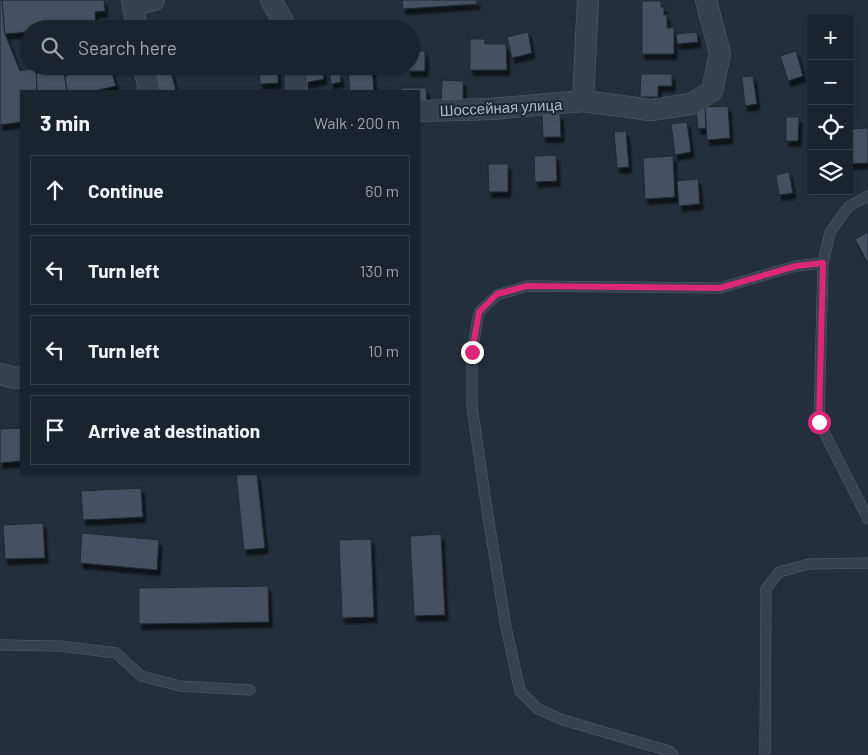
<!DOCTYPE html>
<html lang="en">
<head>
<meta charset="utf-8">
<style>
  :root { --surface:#1b232e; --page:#282f3a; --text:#f1f3f6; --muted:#a0a4aa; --line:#39404a }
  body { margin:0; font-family:Barlow,sans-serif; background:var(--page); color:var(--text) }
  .controls { position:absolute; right:15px; top:15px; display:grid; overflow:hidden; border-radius:0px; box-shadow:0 1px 4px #0004 }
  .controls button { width:45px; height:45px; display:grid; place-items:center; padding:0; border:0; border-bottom:1px solid var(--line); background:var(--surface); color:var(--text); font:25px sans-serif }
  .stop { position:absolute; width:15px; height:15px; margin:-11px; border:4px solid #db2777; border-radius:50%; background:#fff }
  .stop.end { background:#db2777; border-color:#fff; box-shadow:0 1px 5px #0008 }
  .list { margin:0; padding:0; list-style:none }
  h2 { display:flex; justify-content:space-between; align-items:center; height:65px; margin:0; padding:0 20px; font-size:21px }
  h2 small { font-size:16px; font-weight:400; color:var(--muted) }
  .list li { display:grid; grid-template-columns:32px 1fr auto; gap:15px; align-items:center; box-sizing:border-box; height:70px; margin:0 10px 10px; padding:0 10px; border:1px solid var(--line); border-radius:0px }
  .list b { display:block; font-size:19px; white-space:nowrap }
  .list em { font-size:16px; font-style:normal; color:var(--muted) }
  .icon { flex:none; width:28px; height:28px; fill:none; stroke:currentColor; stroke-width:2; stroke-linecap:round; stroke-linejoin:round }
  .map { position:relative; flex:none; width:868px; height:755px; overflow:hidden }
  .search { position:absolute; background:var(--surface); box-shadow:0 1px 4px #0004; left:20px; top:20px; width:400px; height:55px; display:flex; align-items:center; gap:12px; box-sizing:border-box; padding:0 18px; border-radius:28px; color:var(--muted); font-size:19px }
  .panel { position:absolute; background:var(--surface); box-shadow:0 1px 4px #0004; left:20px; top:90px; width:400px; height:385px; border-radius:0px }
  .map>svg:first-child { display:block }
  .building { fill:#455162; stroke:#1f2835; filter:url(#shadow) }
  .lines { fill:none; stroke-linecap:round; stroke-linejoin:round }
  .lane-casing { stroke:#565f6c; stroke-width:11 }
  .street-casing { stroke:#565f6c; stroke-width:22 }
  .lane { stroke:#38414e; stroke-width:10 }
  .street { stroke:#38414e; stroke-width:21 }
  .route { stroke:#db2777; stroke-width:6 }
  .labels { text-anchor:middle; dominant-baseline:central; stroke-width:4; stroke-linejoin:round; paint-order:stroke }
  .street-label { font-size:15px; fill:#b4bcc9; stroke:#1d2633 }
</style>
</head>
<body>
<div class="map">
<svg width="868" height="755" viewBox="0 0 868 755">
  <defs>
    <filter id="shadow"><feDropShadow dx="3" dy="5.5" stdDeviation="1" flood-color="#0009"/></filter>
  </defs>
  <rect width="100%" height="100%" fill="#242f3e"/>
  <g class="building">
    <path d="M0,0H2L5,34L20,71L36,68L37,91H21V122L0,125Z"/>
    <path d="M2,0H104L105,11L95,12L96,26L61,29H29V32L5,34Z"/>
    <path d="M402,0H477V4L403,9Z"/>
    <path d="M642,1H661V7H664V15H667V28H674V54H642Z"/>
    <path d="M528,32L532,53L512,58L507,37Z"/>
    <path d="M697,32L698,42L677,44L676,34Z"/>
    <path d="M470,39H485V44H506L507,70H470Z"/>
    <path d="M411,51H425V71H408V66H411Z"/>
    <path d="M796,51L803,76L788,81L780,56Z"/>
    <path d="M63,66L67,91H37L36,68Z"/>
    <path d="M97,66H110L116,86L94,91H67L65,76Z"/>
    <path d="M259,66H278V83L260,84Z"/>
    <path d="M300,66H322L324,79L303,83Z"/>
    <path d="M372,67L374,91H350L348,69Z"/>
    <path d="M171,71L176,91H156L153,75Z"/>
    <path d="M340,74L341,82L331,84L330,75Z"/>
    <path d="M641,74H672V86H658V97H640Z"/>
    <path d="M753,76L757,104L745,106L742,77Z"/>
    <path d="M442,80L463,81V107L441,106Z"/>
    <path d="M401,88H426L427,106H419V91H401Z"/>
    <path d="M728,106L730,138L707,140L705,107Z"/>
    <path d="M705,107L706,128L698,129L696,108Z"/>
    <path d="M542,114H560L561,137H543Z"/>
    <path d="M786,117H799L798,141H786Z"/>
    <path d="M687,122L691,152L675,155L671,124Z"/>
    <path d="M868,128V163L849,164V129Z"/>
    <path d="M626,131L629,167L617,168L614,132Z"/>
    <path d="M556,155L557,181L535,182L534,156Z"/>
    <path d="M673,156L675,197L645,199L643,158Z"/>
    <path d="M488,164H508V192H489Z"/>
    <path d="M789,172L793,193L779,195L776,175Z"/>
    <path d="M698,179L700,204L679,206L677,181Z"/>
    <path d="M868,232V264L855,239Z"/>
    <path d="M21,428V461L0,463V429Z"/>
    <path d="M236,474H257L265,548L244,550Z"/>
    <path d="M141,488L143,517L83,520L81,491Z"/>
    <path d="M43,523L45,558L5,559L3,525Z"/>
    <path d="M82,533L159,540L157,570L80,563Z"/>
    <path d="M441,534L445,615L414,616L410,536Z"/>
    <path d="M371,539L374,617L342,618L339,540Z"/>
    <path d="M268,586L269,622L139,624V588Z"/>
  </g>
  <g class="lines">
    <defs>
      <g id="lane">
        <path d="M868,196L849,206L830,232L823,263L819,422L868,519"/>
        <path d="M0,645L60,646L116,653L141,676L180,686L250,690"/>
        <path d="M673,755L669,751L563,720L538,709L520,691L506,627L487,510L472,407V352L479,312L497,295L527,286L720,288L796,266L823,263"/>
        <path d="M765,755L766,589L779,572L809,564L868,563"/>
      </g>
      <g id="street">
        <path d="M132,0L137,29"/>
        <path d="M271,0L287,29"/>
        <path d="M133,5L154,0"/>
        <path d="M144,66L149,91"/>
        <path d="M296,66L297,91"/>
        <path d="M583,101L588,0"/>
        <path d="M419,111L491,109L583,101L651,110L691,104L712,91L720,54L706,0"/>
        <path d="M0,374L15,378L21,377"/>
      </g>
    </defs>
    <use href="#lane" class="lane-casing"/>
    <use href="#street" class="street-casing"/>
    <use href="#lane" class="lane"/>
    <use href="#street" class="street"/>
  </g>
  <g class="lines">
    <path class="route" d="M472,352L479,312L497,294L527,286L720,288L796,266L823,263L819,422"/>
  </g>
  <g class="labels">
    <g class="street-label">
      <text transform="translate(501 107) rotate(-3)">Шоссейная улица</text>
    </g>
  </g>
</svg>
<div class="controls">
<button>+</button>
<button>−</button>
<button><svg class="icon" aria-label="locate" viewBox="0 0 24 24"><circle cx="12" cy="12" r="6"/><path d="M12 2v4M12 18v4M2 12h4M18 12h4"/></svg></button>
<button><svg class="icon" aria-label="layers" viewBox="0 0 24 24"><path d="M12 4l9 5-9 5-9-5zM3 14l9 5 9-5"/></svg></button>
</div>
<div class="stop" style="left:819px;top:422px"></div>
<div class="stop end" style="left:472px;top:352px"></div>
<div class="search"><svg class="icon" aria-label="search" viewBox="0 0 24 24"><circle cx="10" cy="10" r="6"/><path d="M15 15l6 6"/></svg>Search here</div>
<section class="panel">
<h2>3 min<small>Walk · 200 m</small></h2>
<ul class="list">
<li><svg class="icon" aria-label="ahead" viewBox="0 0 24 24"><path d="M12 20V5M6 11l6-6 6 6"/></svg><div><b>Continue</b></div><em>60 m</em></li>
<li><svg class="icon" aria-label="left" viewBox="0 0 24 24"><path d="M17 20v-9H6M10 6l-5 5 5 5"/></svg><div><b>Turn left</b></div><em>130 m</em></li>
<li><svg class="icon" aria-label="left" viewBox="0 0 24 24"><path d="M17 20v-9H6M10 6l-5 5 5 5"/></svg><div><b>Turn left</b></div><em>10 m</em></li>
<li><svg class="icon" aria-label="arrive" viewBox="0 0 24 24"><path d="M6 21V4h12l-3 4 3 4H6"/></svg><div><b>Arrive at destination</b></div></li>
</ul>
</section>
</div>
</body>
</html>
